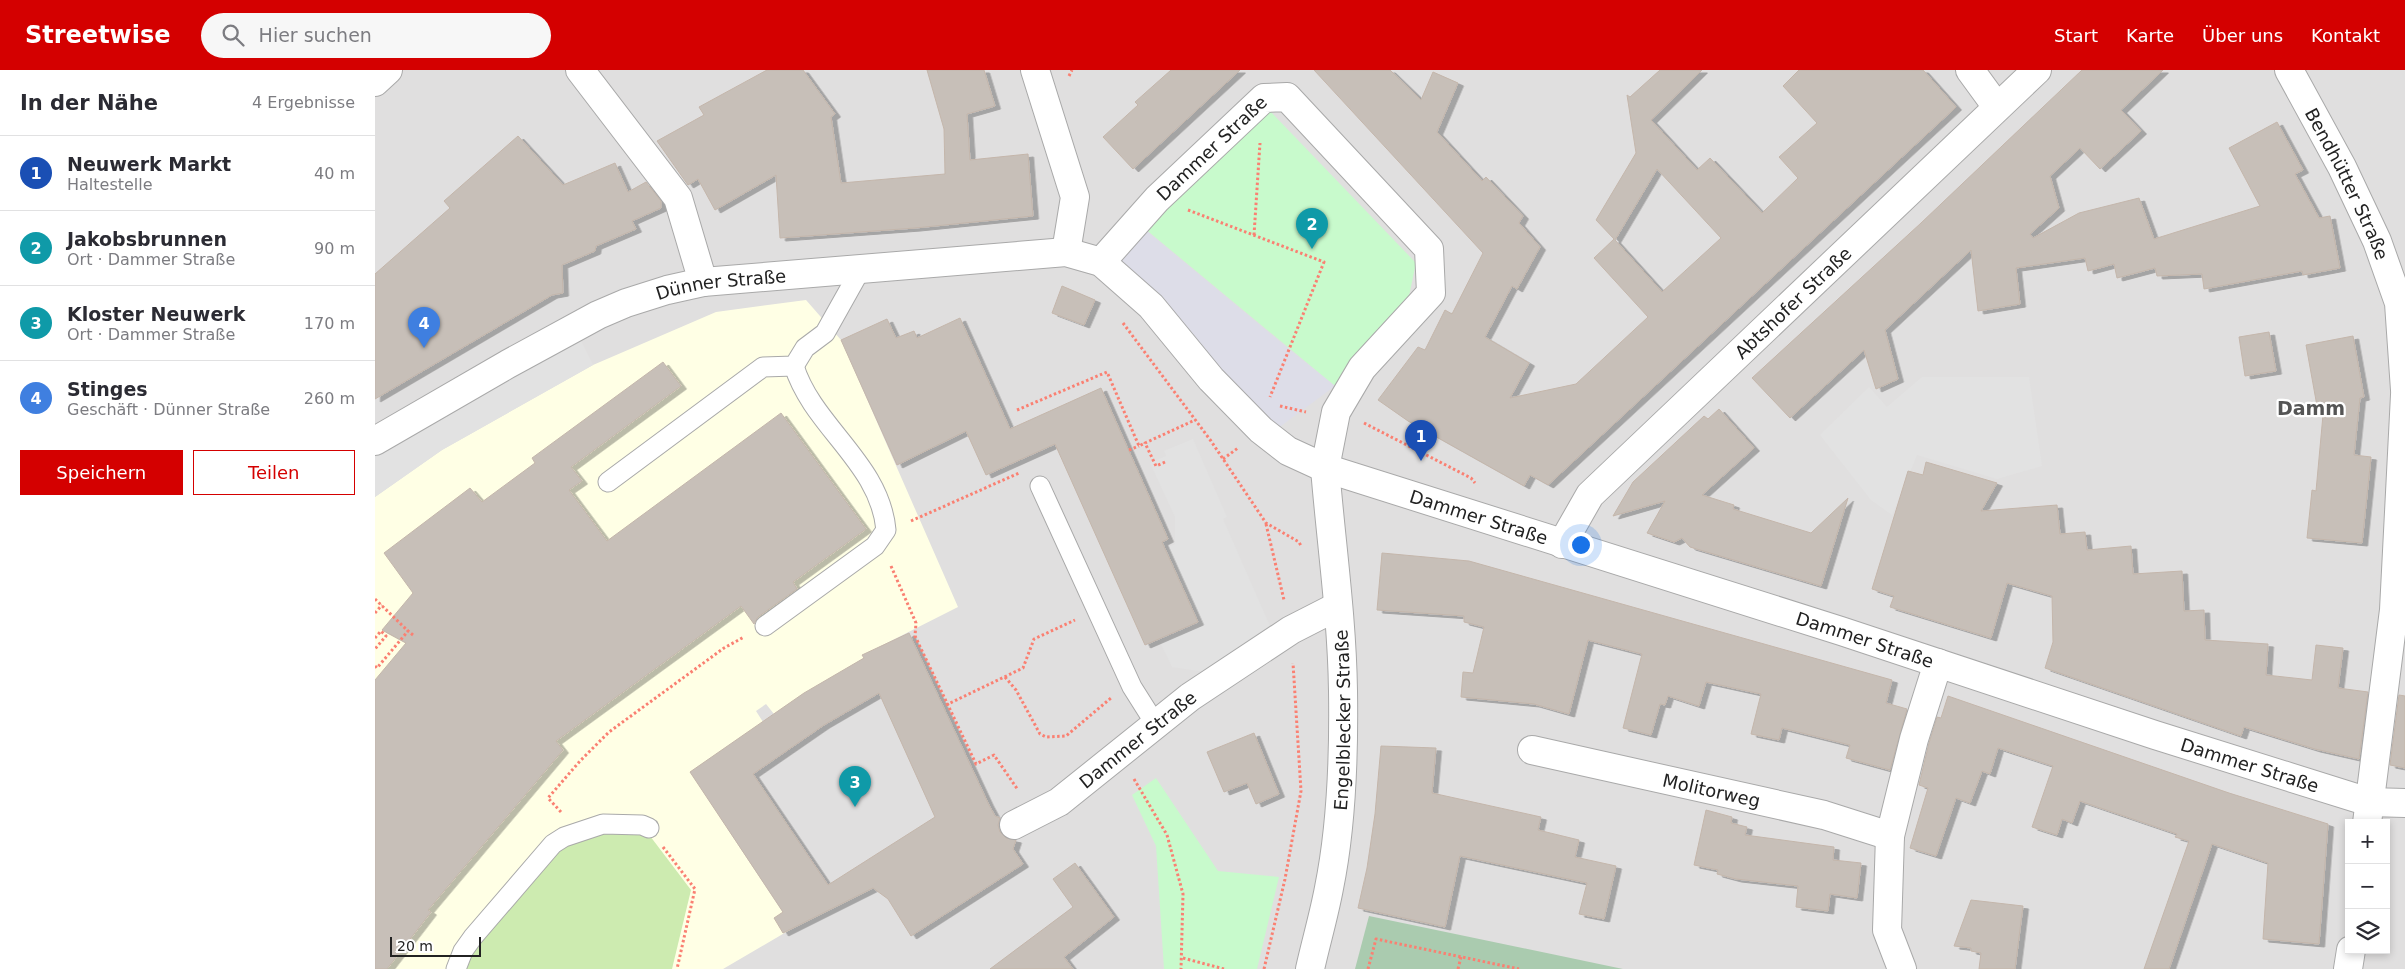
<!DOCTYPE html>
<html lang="de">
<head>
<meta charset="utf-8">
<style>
  :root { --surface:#fff; --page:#f7f7f7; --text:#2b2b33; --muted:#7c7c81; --line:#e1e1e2; --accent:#d40000 }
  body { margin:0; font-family:"DejaVu Sans",sans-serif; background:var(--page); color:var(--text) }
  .controls { position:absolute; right:15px; bottom:15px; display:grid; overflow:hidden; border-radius:0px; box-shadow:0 2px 8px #0003 }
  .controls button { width:45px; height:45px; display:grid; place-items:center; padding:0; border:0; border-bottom:1px solid var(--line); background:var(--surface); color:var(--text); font:25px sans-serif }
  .scale { position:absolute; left:15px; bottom:12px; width:91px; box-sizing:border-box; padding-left:5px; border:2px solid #222; border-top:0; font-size:14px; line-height:18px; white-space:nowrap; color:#222; -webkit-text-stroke:4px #fff; paint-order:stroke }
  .you { position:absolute; left:1205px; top:474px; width:18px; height:18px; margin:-12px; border:4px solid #fff; border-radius:50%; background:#1a73e8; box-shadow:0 0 0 8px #1a73e833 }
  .badge { display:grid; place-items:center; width:32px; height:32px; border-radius:50%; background:var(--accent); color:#fff; font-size:16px; font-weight:700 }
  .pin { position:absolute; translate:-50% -41px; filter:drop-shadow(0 1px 2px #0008) }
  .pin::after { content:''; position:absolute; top:26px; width:18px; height:15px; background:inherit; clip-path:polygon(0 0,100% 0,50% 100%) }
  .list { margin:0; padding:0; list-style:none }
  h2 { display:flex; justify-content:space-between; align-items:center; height:65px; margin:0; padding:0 20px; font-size:21px }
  h2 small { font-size:16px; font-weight:400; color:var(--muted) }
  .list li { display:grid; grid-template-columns:32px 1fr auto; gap:15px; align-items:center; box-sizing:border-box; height:75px; padding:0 20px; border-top:1px solid var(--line) }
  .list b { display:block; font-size:19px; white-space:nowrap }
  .list p { margin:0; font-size:16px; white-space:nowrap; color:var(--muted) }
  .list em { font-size:16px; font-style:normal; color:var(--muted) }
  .actions { display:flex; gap:10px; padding:15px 20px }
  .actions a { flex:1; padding:11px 0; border:1px solid var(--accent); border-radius:0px; text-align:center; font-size:18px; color:var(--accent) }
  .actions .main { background:var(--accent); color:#fff }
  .icon { flex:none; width:28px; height:28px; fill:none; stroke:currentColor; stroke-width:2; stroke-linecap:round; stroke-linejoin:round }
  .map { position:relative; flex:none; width:2030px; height:899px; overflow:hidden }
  header { display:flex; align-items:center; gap:30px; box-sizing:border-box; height:70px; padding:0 25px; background:var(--accent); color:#fff }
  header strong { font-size:24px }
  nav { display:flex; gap:28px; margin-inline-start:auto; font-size:18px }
  .search { width:350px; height:45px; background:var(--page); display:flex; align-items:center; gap:12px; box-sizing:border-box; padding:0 18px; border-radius:28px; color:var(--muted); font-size:19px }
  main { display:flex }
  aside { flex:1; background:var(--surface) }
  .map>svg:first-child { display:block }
  .residential { fill:#e0dfdf; fill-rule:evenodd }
  .education { fill:#ffffe5 }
  .grass { fill:#cdebb0 }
  .cemetery { fill:#aacbaf }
  .park { fill:#c8facc }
  .parking { fill:#e2e2e2 }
  .plaza { fill:#dddde8 }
  .building { fill:#c7bfb8; stroke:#c4b6ab; fill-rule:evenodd; filter:url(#shadow) }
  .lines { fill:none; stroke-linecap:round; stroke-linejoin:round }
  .service-casing { stroke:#a9a9a9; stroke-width:21 }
  .minor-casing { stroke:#a9a9a9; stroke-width:30 }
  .tertiary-casing { stroke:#a9a9a9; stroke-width:30 }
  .path { stroke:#fa8072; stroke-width:3; stroke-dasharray:2.5 2.5; stroke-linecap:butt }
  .service { stroke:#fff; stroke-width:19 }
  .minor { stroke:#fff; stroke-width:28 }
  .tertiary { stroke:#fff; stroke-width:28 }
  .labels { text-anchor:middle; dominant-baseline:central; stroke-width:4.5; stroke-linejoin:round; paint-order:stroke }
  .street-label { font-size:18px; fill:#222; stroke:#fff }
  .neighbourhood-label { font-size:19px; font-weight:bold; fill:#555; stroke:#fff }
</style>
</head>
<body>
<header>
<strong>Streetwise</strong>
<div class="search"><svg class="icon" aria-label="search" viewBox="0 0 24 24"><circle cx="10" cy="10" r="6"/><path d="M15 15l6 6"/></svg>Hier suchen</div>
<nav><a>Start</a><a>Karte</a><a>Über uns</a><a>Kontakt</a></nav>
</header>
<main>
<aside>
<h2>In der Nähe<small>4 Ergebnisse</small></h2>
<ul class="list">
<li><span class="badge" style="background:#1a4fb4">1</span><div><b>Neuwerk Markt</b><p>Haltestelle</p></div><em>40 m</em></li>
<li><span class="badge" style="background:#0f9aa8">2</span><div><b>Jakobsbrunnen</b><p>Ort · Dammer Straße</p></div><em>90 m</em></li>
<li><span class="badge" style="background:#0f9aa8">3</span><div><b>Kloster Neuwerk</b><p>Ort · Dammer Straße</p></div><em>170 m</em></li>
<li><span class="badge" style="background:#3f7fe0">4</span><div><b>Stinges</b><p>Geschäft · Dünner Straße</p></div><em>260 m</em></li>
</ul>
<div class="actions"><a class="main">Speichern</a><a>Teilen</a></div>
</aside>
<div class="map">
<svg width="2030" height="899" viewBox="0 0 2030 899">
  <defs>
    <filter id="shadow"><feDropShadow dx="5.5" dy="3" stdDeviation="0" flood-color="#0004"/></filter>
  </defs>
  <rect width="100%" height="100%" fill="#f2efe9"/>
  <path class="residential" d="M0,0H2030V899H0ZM1974,753H2011V880H1974Z"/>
  <path class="education" d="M431,230L466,270L583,537L488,585L489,588L430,623L399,644L391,634L381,641L388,652L315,702L418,858L348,899H0V427L67,380L218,295L341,242Z"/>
  <path class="grass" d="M272,762L316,820L297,899H89L92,888L184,779L217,764Z"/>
  <path class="cemetery" d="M994,846L1248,899H980Z"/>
  <g class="park">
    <path d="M895,41L1041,193L1034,226L960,316L769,158Z"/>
    <path d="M781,708L843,801L904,807L882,899H789L781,776L757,725Z"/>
  </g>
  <g class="parking">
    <path d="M199,257L218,295L67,380L0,427V371Z"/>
    <path d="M1547,307H1654L1667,396L1622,409L1542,385L1517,445L1496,430L1445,365L1494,317L1512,337Z"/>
    <path d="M818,369L852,447L848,449L895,556L830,602L797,597L784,570L824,552L791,478L800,474V447L775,393L791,386L789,381Z"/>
  </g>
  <path class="plaza" d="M761,152L914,279L960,316L902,359L726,192Z"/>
  <g class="building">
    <path d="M392,0H428L460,44L456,47L466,113L570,104L569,59L552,0H609L620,36L592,44L595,90L653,84L658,146L540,158L405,168L401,105L340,140L323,109L313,115L282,71L329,45L324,37Z"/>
    <path d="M796,0H865L758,99L728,67L763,35L760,32Z"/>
    <path d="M939,0H1015L1046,30L1058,2L1083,13L1062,62L1107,111L1111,107L1148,146L1144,153L1165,177L1142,219L1137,216L1110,267L1154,293L1135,328L1201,314L1273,247L1219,188L1239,169L1221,150L1261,83L1252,25L1255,27L1285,0H1327L1276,50L1322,100L1335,88L1387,143L1423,108L1404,87L1442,53L1408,16L1424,0H1548L1581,37L1173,415L1155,405L1149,416L1033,351L1003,330L1043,277L1050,280L1070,240L1077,244L1108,183ZM1282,99L1346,168L1287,222L1240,170Z"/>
    <path d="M1707,0H1788L1746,40L1766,61L1725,99L1705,78L1675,106L1684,138L1655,164L1658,168L1704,143L1764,128L1779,169L1885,136L1854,78L1902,52L1928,100L1920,104L1944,148L1955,146L1965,198L1928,205L1927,201L1829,219L1827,204L1782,206L1780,198L1742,208L1739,194L1713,201L1710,188L1641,198L1645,234L1603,241L1596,180L1510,260L1523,309L1501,319L1489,280L1415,348L1377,308L1546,153Z"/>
    <path d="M143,66L188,115L240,93L253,122L271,112L286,131V138L257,151L261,159L221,176L220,181L187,195L188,223L177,225L0,329V204L75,138L69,131Z"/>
    <path d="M687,216L720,230L709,255L677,243Z"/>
    <path d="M585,248L635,359L726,318L793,469L787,472L823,552L770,575L680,374L611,405L591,361L522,395L466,270L512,249L521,268L539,261L542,268Z"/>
    <path d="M1894,262L1901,301L1870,306L1864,267Z"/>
    <path d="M1978,266L1989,327L1985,328L1979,385L1996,387L1987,473L1932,468L1937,420L1941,421L1949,334L1942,336L1931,275Z"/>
    <path d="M288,292L306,316L196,397L207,411L194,420L232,471L406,343L491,459L418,512L422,519L383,547L379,554L366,536L181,671L188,680L53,840L56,842L12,899H0V610L31,573L7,560L38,523L9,483L95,418L107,432L160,393L157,388Z"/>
    <path d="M1344,339L1379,378L1327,425L1359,435L1358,439L1436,463L1473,428L1446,516L1315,477L1307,468L1299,472L1272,463L1290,431L1238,446L1258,412L1329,346L1333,349Z"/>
    <path d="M1551,392L1622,413L1606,441L1682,435L1685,464L1710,462L1712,480L1756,476L1758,504L1807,501L1809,541L1829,540L1830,570L1893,574L1891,605L1937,610L1941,575L1968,578L1963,618L1993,622L1984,689L1940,679L1869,657L1866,666L1670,598L1678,572L1677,526L1632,513L1616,568L1515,537L1519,526L1497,519L1533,401L1548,405Z"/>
    <path d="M1007,483L1094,491L1517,610L1511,633L1532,639L1515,700L1471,688L1475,675L1407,658L1404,670L1376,664L1386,624L1331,612L1324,636L1293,626L1290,635L1285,634L1276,665L1248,658L1267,584L1213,570L1194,644L1159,634L1086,627L1088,602L1098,603L1109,557L1089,552V546L1002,540Z"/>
    <path d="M534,563L613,733L620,746L625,748L623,755L625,762L631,768L641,770L638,779L648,794L536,866L513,829L498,818L408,863L399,848L408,842L315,702L429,623L489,588L487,585ZM504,623L560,747L453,815L378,704L449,655Z"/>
    <path d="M2024,625L2030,626V698L2015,695Z"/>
    <path d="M1573,626L1854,723L1953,754L1944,874L1888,869L1893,793L1837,774L1794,899H1769L1814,771L1800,767L1802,764L1705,731L1697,753L1687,749L1682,765L1657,757L1678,696L1623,678L1615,704L1607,701L1595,733L1581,728L1561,786L1535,778L1553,718L1544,715L1554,673L1562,647L1566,648Z"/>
    <path d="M879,663L904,724L881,734L872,713L849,722L832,682Z"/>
    <path d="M1006,676L1061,678L1057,723L1166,747L1163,760L1204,770L1200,787L1241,796L1229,849L1204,844L1212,813L1085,786L1070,857L983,838L992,798L1000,744Z"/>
    <path d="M1331,740L1357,747L1356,753L1372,757L1370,765L1459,777L1458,790L1486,793L1482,828L1455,824L1453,841L1421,837L1423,816L1361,809L1342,804L1343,800L1319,795Z"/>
    <path d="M700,793L739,847L689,887L698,899H615L698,837L678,809Z"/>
    <path d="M1596,830L1648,836L1640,899H1604L1606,883L1596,881V878L1579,876Z"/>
  </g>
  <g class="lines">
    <defs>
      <g id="service">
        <path d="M233,412L388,297L419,296L430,278L450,263L487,197"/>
        <path d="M665,416L757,617L781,655"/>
        <path d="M390,556L500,476L511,460C505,393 438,357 419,296"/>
        <path d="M81,899L88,881L98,867L178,774L189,767L228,754L267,755L274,758"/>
      </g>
      <g id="minor">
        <path d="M205,0L303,128L328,212"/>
        <path d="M660,0L700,127L691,182"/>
        <path d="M1595,0L1622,37"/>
        <path id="s1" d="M1914,0L1967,97L2002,171L2024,233L2030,320"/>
        <path d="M0,12L13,0"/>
        <path id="s2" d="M726,192L782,129L889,28L912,27L1054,179L1056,223L987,298L961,342L950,398"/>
        <path id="s3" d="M1157,680L1449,745L1515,766"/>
        <path d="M1992,753L2019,540L2030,325"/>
        <path id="s4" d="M639,755L684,732L815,627L916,560L963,536"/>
        <path d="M1527,899L1512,860L1515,766L1539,669L1563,593"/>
        <path d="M1973,899L1976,880"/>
      </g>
      <g id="tertiary">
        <path id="s5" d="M0,371L133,294L223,245L251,233L292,220L328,212L691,182L726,192L776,236L836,309L886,360L913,381L950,398L1466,561L1780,665L1994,732L2030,733"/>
        <path id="s6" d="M1187,474L1215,425L1662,0"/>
        <path id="s7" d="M935,899C941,872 949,845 954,818C967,754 969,686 968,621C967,547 956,472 950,398"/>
      </g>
    </defs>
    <use href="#service" class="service-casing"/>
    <use href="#minor" class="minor-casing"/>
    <use href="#tertiary" class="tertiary-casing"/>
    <g class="path">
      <path d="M694,6L697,0"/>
      <path d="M813,140L949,192L895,327"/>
      <path d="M879,165L885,73"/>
      <path d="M748,253L836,371L891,453L924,472L926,476"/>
      <path d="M905,336L931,342"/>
      <path d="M642,340L732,302L764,376L770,373"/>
      <path d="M989,353L1096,408L1100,413"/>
      <path d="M754,380L764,376"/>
      <path d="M848,389L863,378"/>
      <path d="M790,392L781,396L770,373L820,350"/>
      <path d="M536,451L644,403"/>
      <path d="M891,454L909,530"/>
      <path d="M516,496L541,553L540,566L601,694L619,685L643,720"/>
      <path d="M0,529L33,561"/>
      <path d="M0,543L7,535"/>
      <path d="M0,568L6,561L11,566L0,579"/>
      <path d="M0,596L2,598L33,561L38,565"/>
      <path d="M630,607L641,620L665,664L671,667L691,666L736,628"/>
      <path d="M571,635L648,598L659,569L700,550"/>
      <path d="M759,709L792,765L808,824L806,899"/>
      <path d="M186,742L173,728L205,691L234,662L349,578L369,567"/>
      <path d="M288,777L320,819L302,899"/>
      <path d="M808,888L849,899"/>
      <path d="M889,899L910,809L926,721L918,593"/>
      <path d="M993,899L1001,869L1144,899"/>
      <path d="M1083,899L1086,887"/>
    </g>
    <use href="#service" class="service"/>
    <use href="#minor" class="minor"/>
    <use href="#tertiary" class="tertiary"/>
  </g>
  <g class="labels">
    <g class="street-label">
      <text stroke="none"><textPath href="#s2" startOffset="159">Dammer Straße</textPath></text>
      <text stroke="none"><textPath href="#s1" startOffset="128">Bendhütter Straße</textPath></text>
      <text stroke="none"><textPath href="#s5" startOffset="384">Dünner Straße</textPath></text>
      <text stroke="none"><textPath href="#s6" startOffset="336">Abtshofer Straße</textPath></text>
      <text stroke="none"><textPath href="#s5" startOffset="1236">Dammer Straße</textPath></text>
      <text stroke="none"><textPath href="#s5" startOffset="1641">Dammer Straße</textPath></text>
      <text stroke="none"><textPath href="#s7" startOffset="252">Engelblecker Straße</textPath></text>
      <text stroke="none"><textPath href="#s4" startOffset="151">Dammer Straße</textPath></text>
      <text stroke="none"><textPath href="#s5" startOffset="2046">Dammer Straße</textPath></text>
      <text stroke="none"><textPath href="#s3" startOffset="184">Molitorweg</textPath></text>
    </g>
    <g class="neighbourhood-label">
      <text x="1936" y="338">Damm</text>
    </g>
  </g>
</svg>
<div class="controls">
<button>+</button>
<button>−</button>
<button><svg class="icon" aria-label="layers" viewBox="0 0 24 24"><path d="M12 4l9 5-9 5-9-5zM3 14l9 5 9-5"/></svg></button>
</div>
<div class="scale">20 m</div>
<div class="you"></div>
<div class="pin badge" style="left:1046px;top:391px;background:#1a4fb4">1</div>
<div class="pin badge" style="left:937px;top:179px;background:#0f9aa8">2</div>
<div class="pin badge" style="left:480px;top:737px;background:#0f9aa8">3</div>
<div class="pin badge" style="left:49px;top:278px;background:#3f7fe0">4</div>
</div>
</main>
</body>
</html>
